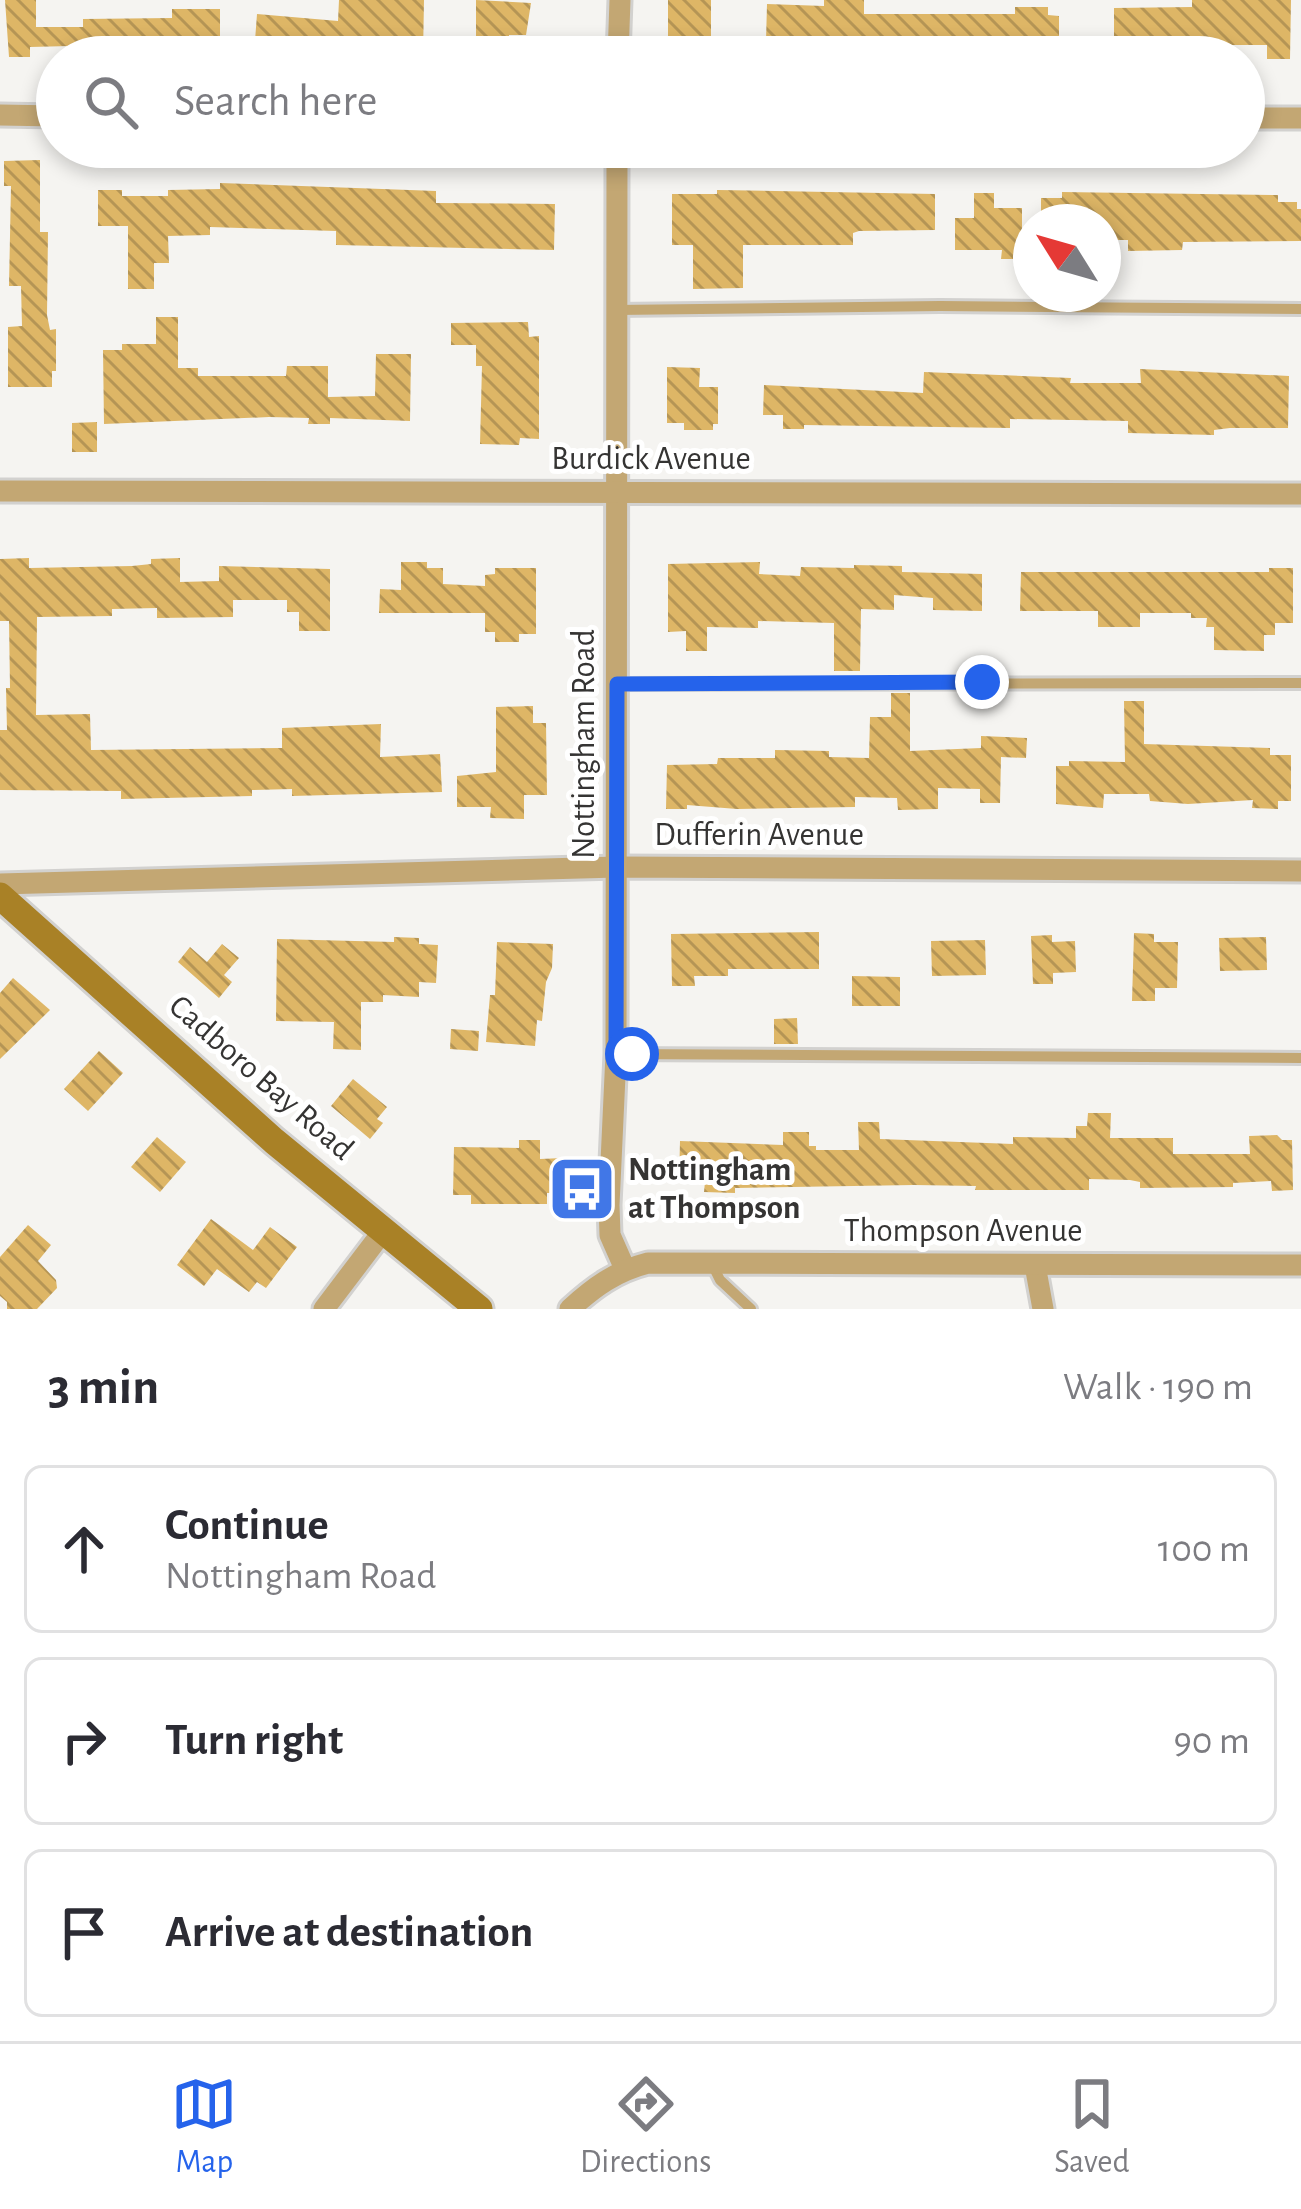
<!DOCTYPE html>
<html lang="en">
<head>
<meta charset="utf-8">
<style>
  :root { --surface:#fff; --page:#f7f7f7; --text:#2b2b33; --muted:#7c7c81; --line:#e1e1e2; --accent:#2563eb }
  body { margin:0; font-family:"Alegreya Sans",sans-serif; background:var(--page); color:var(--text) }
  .compass { position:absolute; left:1013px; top:204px; width:108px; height:108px; border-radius:50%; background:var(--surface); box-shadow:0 6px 18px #0003; rotate:307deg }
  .stop { position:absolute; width:36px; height:36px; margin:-27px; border:9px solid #2563eb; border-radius:50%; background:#fff }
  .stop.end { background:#2563eb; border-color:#fff; box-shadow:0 3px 12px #0008 }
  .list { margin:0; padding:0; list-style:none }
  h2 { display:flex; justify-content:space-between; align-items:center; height:156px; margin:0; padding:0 48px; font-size:51px }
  h2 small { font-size:39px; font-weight:400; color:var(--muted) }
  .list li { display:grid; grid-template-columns:78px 1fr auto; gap:36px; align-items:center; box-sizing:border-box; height:168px; margin:0 24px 24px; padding:0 24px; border:3px solid var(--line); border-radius:18px }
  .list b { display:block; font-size:45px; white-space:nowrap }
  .list p { margin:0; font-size:39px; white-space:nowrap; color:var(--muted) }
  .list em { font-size:39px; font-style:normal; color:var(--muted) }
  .icon { flex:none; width:66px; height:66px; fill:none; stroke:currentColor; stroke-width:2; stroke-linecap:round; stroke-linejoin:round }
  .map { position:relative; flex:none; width:1301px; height:1309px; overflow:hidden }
  .search { position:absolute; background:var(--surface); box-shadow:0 6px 18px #0003; left:36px; right:36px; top:36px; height:132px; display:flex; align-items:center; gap:30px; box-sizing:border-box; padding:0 42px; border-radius:66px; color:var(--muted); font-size:45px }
  .sheet { height:732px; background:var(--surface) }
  nav { display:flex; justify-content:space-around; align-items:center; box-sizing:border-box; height:168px; border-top:3px solid var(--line); background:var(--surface); font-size:33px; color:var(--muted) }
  nav a { display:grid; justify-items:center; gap:6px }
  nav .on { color:var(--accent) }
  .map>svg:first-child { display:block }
  .building { fill:url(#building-back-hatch) }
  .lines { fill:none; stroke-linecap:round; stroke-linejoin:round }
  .service-casing { stroke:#d2d1cf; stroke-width:16 }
  .minor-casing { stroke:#d2d1cf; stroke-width:27 }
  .secondary-casing { stroke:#d2d1cf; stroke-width:33 }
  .service { stroke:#c3a773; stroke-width:10 }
  .minor { stroke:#c3a773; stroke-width:21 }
  .secondary { stroke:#a98126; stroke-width:27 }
  .route { stroke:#2563eb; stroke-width:15 }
  .labels { text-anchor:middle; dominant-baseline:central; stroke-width:10; stroke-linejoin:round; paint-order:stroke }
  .street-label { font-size:33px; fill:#353433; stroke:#fff }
  .poi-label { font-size:33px; font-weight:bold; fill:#353433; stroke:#fff; text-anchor:start }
</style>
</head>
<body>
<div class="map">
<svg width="1301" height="1309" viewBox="0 0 1301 1309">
  <defs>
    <pattern id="building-back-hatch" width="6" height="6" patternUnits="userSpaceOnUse" patternTransform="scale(3)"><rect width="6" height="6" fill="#deb666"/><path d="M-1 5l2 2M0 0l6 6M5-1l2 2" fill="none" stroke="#b59555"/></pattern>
  </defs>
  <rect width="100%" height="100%" fill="#f5f4f1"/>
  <g class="building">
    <path d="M5,0H36V27H83V19L172,18V9H220V57H173L172,45L120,46V53H83V48L70,46L30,47V57H9Z"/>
    <path d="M339,0H424L423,55L303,48H285L284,56L254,54L257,14L338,21Z"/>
    <path d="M476,0L531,3L526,35H509V41H476Z"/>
    <path d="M668,0H711V43H696V49H668Z"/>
    <path d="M824,0H864V14H1015V7H1048V15L1059,16V52L1000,51V57L781,55V41H766L767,4L824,6Z"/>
    <path d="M1192,0H1291L1290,59H1267V45H1218L1217,57H1192V49H1114V8L1192,7Z"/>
    <path d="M40,160V232H48L47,315L50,330L56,329V371H52V387H8V327L22,326L21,286H9L11,186H4V161Z"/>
    <path d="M220,183L436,191V203L555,204L554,250L336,245V231L210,227V235L168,236L169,263H154V289H128V226H98V190H122V196H168V190L220,189Z"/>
    <path d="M717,190L935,194V230L859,231L853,233V245H743V288L693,289V245H672V194H717Z"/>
    <path d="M1062,192L1278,195V202H1297V209H1301V241L1183,242L1182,250L1128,251V240H1103V222H1041V198H1062Z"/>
    <path d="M974,193H994V208H1022V259H1001L1002,250H955V218H974Z"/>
    <path d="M156,317H178V368H198V376H286L287,366H328V397L375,396L376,354H411L410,421L330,418V424H308L309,418L269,417L104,424L103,350H122V344H156Z"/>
    <path d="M528,322L529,337L539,336V439L520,438L519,445L480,444L482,366H476V345H451V323Z"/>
    <path d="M667,367L700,368L699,387H718V424H713V430H684V423H667Z"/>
    <path d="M1140,369L1289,376L1288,428H1230L1214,430V435L1128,433V421L1010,419V428L804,425V429H783V415H763L764,385L923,393L924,372L1071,378L1070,383H1141Z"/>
    <path d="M97,422V452H72V423Z"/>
    <path d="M29,558V568L132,566L151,564V559L180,558V582L219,581V566L330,569V631H299V612H287V600H233V617L157,618V608L112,609V616L37,617L36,715L90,714L91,750L282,748V728L381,724L380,757L440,754L442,792L292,796V789L252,790V796L121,799V791L0,790V730H7L6,688H10L9,621H0V559Z"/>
    <path d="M401,562H427V568H443V584L485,586V575L495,574V568H536V634H519V642H495V632H485V613H379L380,589L401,590Z"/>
    <path d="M760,562L759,574L800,576L801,567L854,568V565L902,566V572L982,574V611L933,610V598L894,595V610L861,609L860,671H834V623L758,621V628L707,627V651H686V631L668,632V564Z"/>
    <path d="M1269,568H1293V623H1275V635H1264V651L1214,650V627H1206L1207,618H1191V613H1140V627H1098V611H1020L1021,572H1269Z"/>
    <path d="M891,693H910V751L981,748V736L1027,738L1026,758L1001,757L1000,803H980V789L938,788V809L898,810L897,798L855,797V807L737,809L687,805V809H666L667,765L717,764L718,758H775V750L829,751V757L869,758L870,717H891Z"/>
    <path d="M1124,701H1144V744L1270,748V755H1291V801H1278V809L1252,808L1253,800L1188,804L1150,801L1149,794H1104L1103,808L1056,804V766H1069V761L1125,762Z"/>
    <path d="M533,706V723H546L547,795H524V819L490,818L491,807H457V776L496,772V707Z"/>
    <path d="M819,932V969H728V976H694L695,986H672L671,934Z"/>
    <path d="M1134,933L1154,934V942H1178L1177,988H1155V1001H1132Z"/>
    <path d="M1052,935V942L1075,941L1076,972L1053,973V984H1033L1031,936Z"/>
    <path d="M394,937L419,938V944L438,945L436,983L419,982V997L383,995V1002H361V1050L333,1049L334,1022L276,1021L277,939L394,942Z"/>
    <path d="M1266,937L1267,970L1220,971L1219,938Z"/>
    <path d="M985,940L986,975L932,976L931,941Z"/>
    <path d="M497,942L553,944L552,968L546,982L542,1021L537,1020L535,1046L486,1042L490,995H495Z"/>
    <path d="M222,944L239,958L224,975L232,982L219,998L178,962L190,947L207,962Z"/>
    <path d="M852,976L900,977V1006H852Z"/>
    <path d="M13,978L50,1010L0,1059V993Z"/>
    <path d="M797,1018L798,1044H774V1019Z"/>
    <path d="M451,1029L479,1031L478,1051L450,1049Z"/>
    <path d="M99,1051L123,1073L88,1111L64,1089Z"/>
    <path d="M353,1079L387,1107L377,1119L383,1123L370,1139L331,1106Z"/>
    <path d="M1088,1113H1111L1110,1138H1173V1154H1250L1249,1136L1277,1135L1282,1140H1292L1293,1190L1272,1191L1271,1181L1233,1183V1187L1140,1188V1182L1130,1180L1089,1179V1190H975L976,1186L914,1185L735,1188V1193L704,1192L705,1182L679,1181L680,1141L783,1145V1132H809V1146H816V1150H859L858,1122H879L880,1139L1013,1144V1137L1076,1138V1126H1087Z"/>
    <path d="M157,1137L186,1162L160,1192L131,1167Z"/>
    <path d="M519,1140H540V1159L563,1158V1193H547V1204H471V1195H453L454,1147L519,1148Z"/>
    <path d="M211,1219L253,1250L270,1227L297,1247L266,1288L257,1282L249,1292L217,1269L204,1286L177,1265Z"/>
    <path d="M28,1225L51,1245L38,1261L56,1280L57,1288L37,1309H7V1302L0,1296V1257Z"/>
  </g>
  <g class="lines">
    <defs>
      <g id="service">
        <path d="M616,310L940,306L1301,309"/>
        <path d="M617,684L1301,683"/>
        <path d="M616,1054L1301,1058"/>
        <path d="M711,1262L720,1280L751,1309"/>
      </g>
      <g id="minor">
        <path d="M618,57L620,0"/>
        <path d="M0,115L57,116"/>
        <path d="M1244,118H1301"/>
        <path d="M617,147L616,1054L609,1205L610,1235L625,1269"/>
        <path d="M0,491L1301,494"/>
        <path d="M0,884L617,867L1301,871"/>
        <path d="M1035,1265L1043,1309"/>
        <path d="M324,1309L384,1230"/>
        <path d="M570,1309C594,1287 616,1271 648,1263L1301,1265"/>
      </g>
      <path id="secondary" d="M0,896L274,1141L479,1309"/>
    </defs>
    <use href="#service" class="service-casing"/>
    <use href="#minor" class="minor-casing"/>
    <use href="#secondary" class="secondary-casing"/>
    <use href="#service" class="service"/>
    <use href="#minor" class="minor"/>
    <use href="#secondary" class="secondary"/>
  </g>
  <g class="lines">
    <path class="route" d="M632,1054H616L617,684L982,682"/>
  </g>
  <defs>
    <symbol id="bus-square" viewBox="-11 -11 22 22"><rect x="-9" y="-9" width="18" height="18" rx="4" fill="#4177e7" stroke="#fff"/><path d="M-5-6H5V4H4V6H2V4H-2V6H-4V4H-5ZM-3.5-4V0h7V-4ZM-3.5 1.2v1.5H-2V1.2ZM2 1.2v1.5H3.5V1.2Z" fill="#fff"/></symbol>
  </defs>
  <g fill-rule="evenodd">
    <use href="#bus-square" x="544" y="1151" width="76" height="76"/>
  </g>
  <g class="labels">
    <g class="street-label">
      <text x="651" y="459">Burdick Avenue</text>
      <text transform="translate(584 744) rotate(-90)">Nottingham Road</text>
      <text x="759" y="835">Dufferin Avenue</text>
      <text transform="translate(261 1078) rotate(41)">Cadboro Bay Road</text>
      <text x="963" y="1231">Thompson Avenue</text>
    </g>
    <g class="poi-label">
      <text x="628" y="1170">Nottingham<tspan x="628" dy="38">at Thompson</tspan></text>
    </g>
  </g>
</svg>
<svg class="compass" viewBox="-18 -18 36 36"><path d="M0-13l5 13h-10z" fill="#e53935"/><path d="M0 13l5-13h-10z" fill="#7c7c81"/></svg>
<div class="stop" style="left:632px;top:1054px"></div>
<div class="stop end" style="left:982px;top:682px"></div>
<div class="search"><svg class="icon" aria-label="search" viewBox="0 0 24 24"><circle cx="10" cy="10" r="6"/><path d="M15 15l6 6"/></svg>Search here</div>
</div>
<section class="sheet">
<h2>3 min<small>Walk · 190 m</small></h2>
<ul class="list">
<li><svg class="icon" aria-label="ahead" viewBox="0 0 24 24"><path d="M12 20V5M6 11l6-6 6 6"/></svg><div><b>Continue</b><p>Nottingham Road</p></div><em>100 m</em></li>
<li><svg class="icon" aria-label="right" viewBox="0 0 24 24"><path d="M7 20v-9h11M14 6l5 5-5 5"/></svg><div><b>Turn right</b></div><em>90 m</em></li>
<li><svg class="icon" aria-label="arrive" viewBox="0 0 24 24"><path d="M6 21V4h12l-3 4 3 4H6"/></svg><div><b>Arrive at destination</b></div></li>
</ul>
</section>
<nav>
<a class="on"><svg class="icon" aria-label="map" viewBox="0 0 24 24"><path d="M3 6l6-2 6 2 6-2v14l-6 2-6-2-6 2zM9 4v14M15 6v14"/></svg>Map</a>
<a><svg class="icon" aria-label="directions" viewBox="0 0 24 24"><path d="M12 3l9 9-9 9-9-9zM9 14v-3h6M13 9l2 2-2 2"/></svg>Directions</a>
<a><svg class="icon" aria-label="saved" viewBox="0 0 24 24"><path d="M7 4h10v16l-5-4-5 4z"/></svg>Saved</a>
</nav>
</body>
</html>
